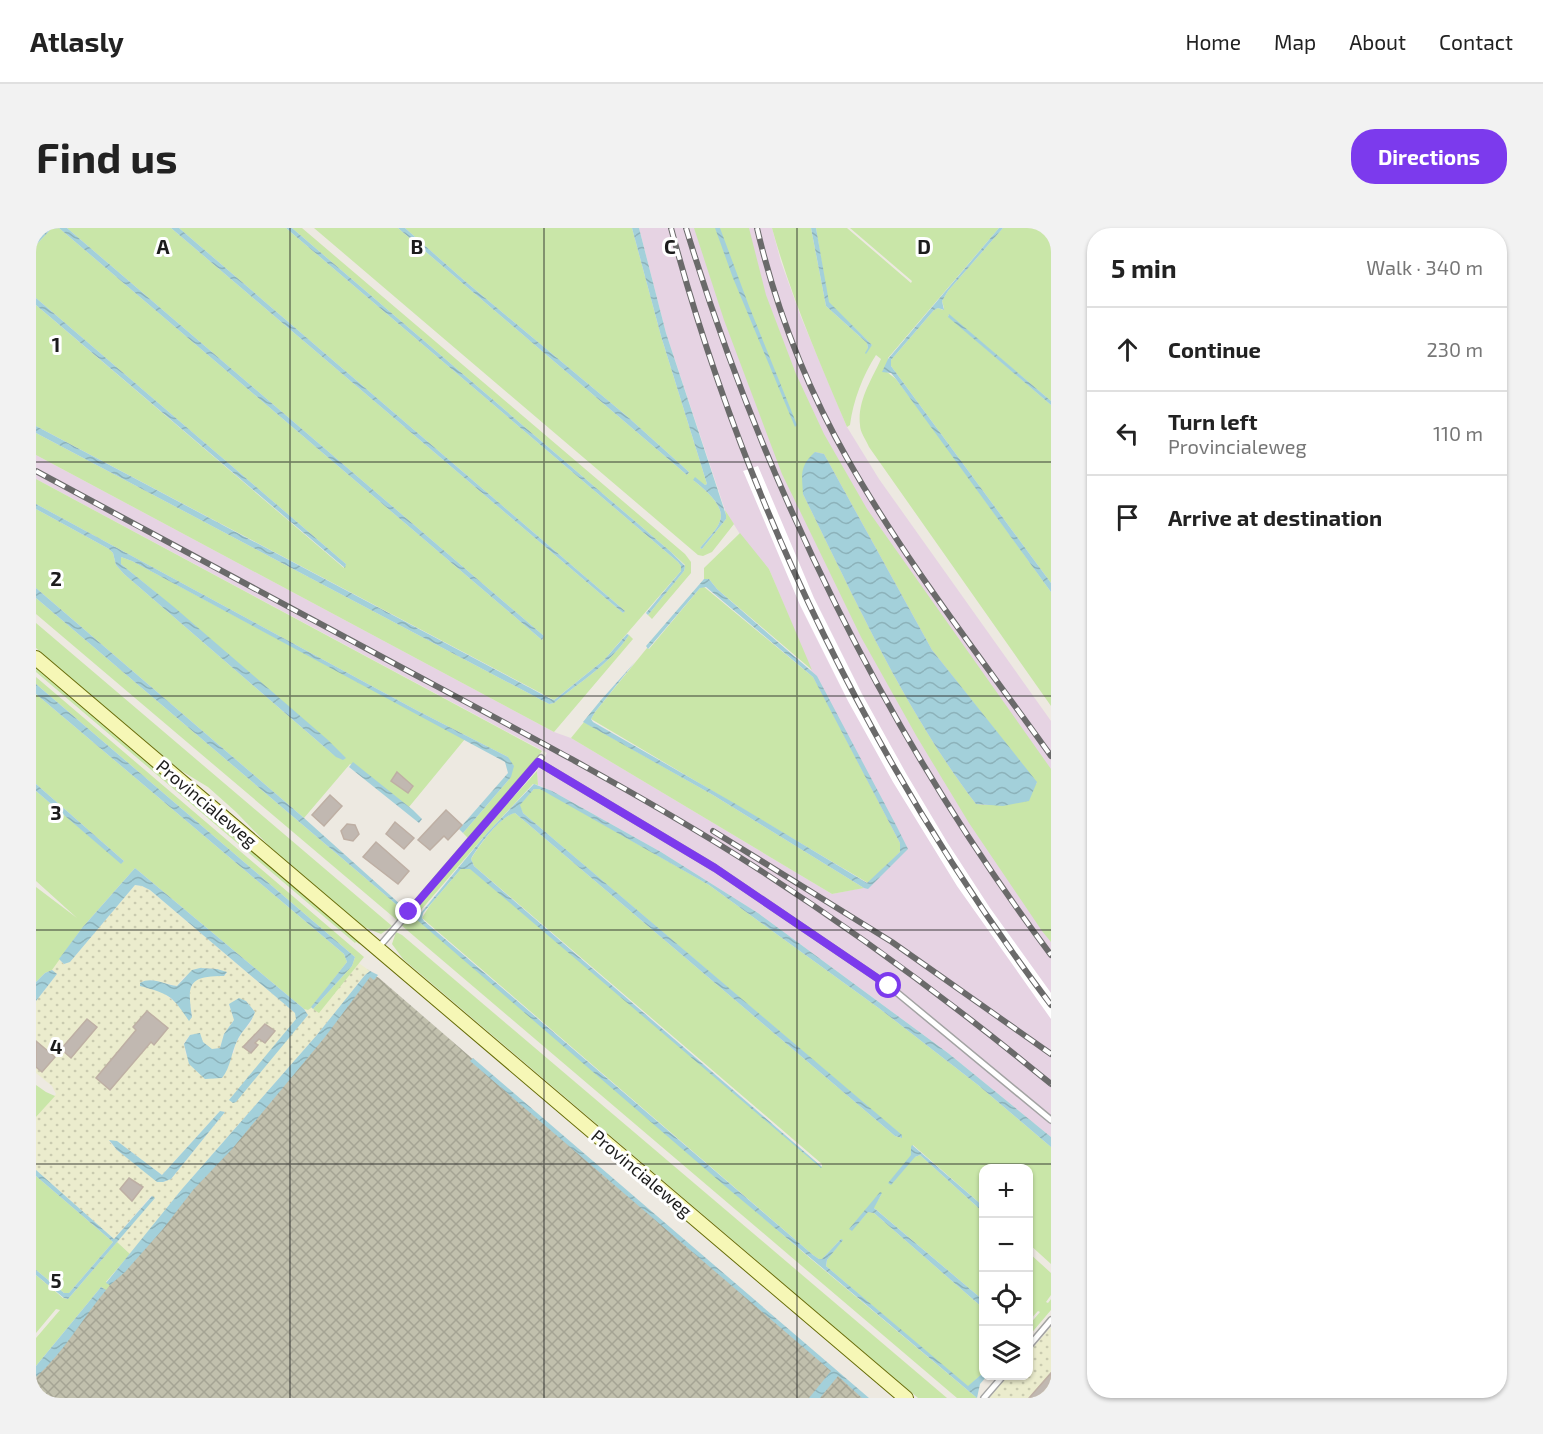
<!DOCTYPE html>
<html lang="en">
<head>
<meta charset="utf-8">
<style>
  :root { --surface:#fff; --page:#f2f2f2; --text:#222; --muted:#767676; --line:#e0e0e0; --accent:#7c3aed }
  body { margin:0; font-family:"Exo 2",sans-serif; background:var(--page); color:var(--text) }
  .controls { position:absolute; right:18px; bottom:18px; display:grid; overflow:hidden; border-radius:12px; box-shadow:0 2px 4px #0004 }
  .controls button { width:54px; height:54px; display:grid; place-items:center; padding:0; border:0; border-bottom:2px solid var(--line); background:var(--surface); color:var(--text); font:30px sans-serif }
  .stop { position:absolute; width:18px; height:18px; margin:-14px; border:4px solid #7c3aed; border-radius:50%; background:#fff }
  .stop.end { background:#7c3aed; border-color:#fff; box-shadow:0 2px 6px #0008 }
  .list { margin:0; padding:0; list-style:none }
  h2 { display:flex; justify-content:space-between; align-items:center; height:78px; margin:0; padding:0 24px; font-size:26px }
  h2 small { font-size:20px; font-weight:400; color:var(--muted) }
  .list li { display:grid; grid-template-columns:39px 1fr auto; gap:18px; align-items:center; box-sizing:border-box; height:84px; padding:0 24px; border-top:2px solid var(--line) }
  .list b { display:block; font-size:22px; white-space:nowrap }
  .list p { margin:0; font-size:20px; white-space:nowrap; color:var(--muted) }
  .list em { font-size:20px; font-style:normal; color:var(--muted) }
  .icon { flex:none; width:33px; height:33px; fill:none; stroke:currentColor; stroke-width:2; stroke-linecap:round; stroke-linejoin:round }
  .map { position:relative; flex:none; width:1015px; height:1170px; overflow:hidden; border-radius:24px }
  header { display:flex; align-items:center; gap:36px; box-sizing:border-box; height:84px; padding:0 30px; background:var(--surface); border-bottom:2px solid var(--line) }
  header strong { font-size:28px }
  nav { display:flex; gap:33px; margin-inline-start:auto; font-size:21px }
  .intro { display:flex; align-items:center; justify-content:space-between; box-sizing:border-box; height:144px; padding:0 36px }
  h1 { margin:0; font-size:42px }
  .button { padding:15px 27px; border-radius:24px; background:var(--accent); color:#fff; font-size:21px; font-weight:700 }
  main { display:flex; gap:36px; padding:0 36px }
  aside { flex:1; background:var(--surface); border-radius:24px; box-shadow:0 2px 4px #0004 }
  .map>svg:first-child { display:block }
  .railway { fill:#e6d3e3 }
  .construction { fill:url(#construction-cross-hatch) }
  .farmland { fill:url(#farmland-dots); fill-rule:evenodd }
  .grass { fill:#c9e6a8; fill-rule:evenodd }
  .water { fill:url(#water-waves) }
  .pier { fill:#fff }
  .building { fill:#c1b8b1; stroke:#beafa4; stroke-width:1.5 }
  .lines { fill:none; stroke-linecap:round; stroke-linejoin:round }
  .service-casing { stroke:#a3a3a3; stroke-width:8 }
  .secondary-casing { stroke:#676d08; stroke-width:16 }
  .service { stroke:#fff; stroke-width:5 }
  .secondary { stroke:#f6f7b6; stroke-width:14 }
  .rail-casing { stroke:#6a6a6a; stroke-width:6 }
  .rail { stroke:#fff; stroke-width:4; stroke-dasharray:11; stroke-linecap:butt }
  .route { stroke:#7c3aed; stroke-width:8 }
  .grid { fill:none; stroke:#1c1c1c; stroke-width:1.5; stroke-opacity:0.55 }
  .labels { text-anchor:middle; dominant-baseline:central; stroke-width:6; stroke-linejoin:round; paint-order:stroke }
  .street-label { font-size:18px; fill:#1c1c1c; stroke:#fff }
  .grid-label { font-size:20px; text-anchor:middle; font-weight:bold; fill:#1c1c1c; stroke:#fff; stroke-width:6; stroke-linejoin:round; paint-order:stroke }
</style>
</head>
<body>
<header>
<strong>Atlasly</strong>
<nav><a>Home</a><a>Map</a><a>About</a><a>Contact</a></nav>
</header>
<div class="intro"><h1>Find us</h1><a class="button">Directions</a></div>
<main>
<div class="map">
<svg width="1015" height="1170" viewBox="0 0 1015 1170">
  <defs>
    <pattern id="construction-cross-hatch" width="8" height="8" patternUnits="userSpaceOnUse" patternTransform="scale(1.5)"><rect width="8" height="8" fill="#c1c0ad"/><path d="M0 0l8 8M0 8l8-8" fill="none" stroke="#a5a494"/></pattern>
    <pattern id="farmland-dots" width="8" height="8" patternUnits="userSpaceOnUse" patternTransform="scale(1.5)"><rect width="8" height="8" fill="#ebeccd"/><path d="M2 2h.1M6 6h.1" fill="none" stroke="#c9caaf" stroke-width="1.8" stroke-linecap="round"/></pattern>
    <pattern id="water-waves" width="16" height="10" patternUnits="userSpaceOnUse" patternTransform="scale(1.5)"><rect width="16" height="10" fill="#a3d0da"/><path d="M0 5q4-4 8 0t8 0" fill="none" stroke="#8cb2ba"/></pattern>
  </defs>
  <rect width="100%" height="100%" fill="#ede9e1"/>
  <path class="railway" d="M603,0H736L745,34L765,89L811,199L843,251L1015,493V909L912,825L722,685L625,624L516,563L502,557L501,543L511,525L0,251V227L518,504L535,510L796,666L831,659L777,447L733,341L707,311L689,282L630,105Z"/>
  <path class="construction" d="M336,746L343,750L829,1170H0V1142L332,748Z"/>
  <g class="farmland">
    <path d="M99,657L106,658L114,662L259,785L261,791L272,787L268,781L272,782L276,779L317,731L334,743L329,747L280,808L146,961L94,1026L81,1014L118,970L115,968L78,1011L0,942V889L20,866L16,858L0,845V773L21,746L16,742L23,731L28,736L34,734ZM164,740L181,741L191,745L188,748H169L159,752L154,761L153,768L156,789L127,764L108,759L115,752L141,758L147,750ZM210,773L219,784L214,796L207,803L199,817L198,825L150,827L148,815L154,807L163,806L167,814L176,822L184,820L188,806L198,792L193,776ZM184,883L189,884L135,951L127,954L121,953L81,922L73,913H81L126,947Z"/>
    <path d="M1015,1099V1170H953L972,1148H993V1124Z"/>
  </g>
  <g class="grass">
    <path d="M23,0L506,412L508,408L31,0H135L587,385L589,383L143,0H250L642,334L645,338V343L568,432L518,472L0,198V77L308,340L310,336L0,70V17L15,1Z"/>
    <path d="M256,0H266L649,326L655,334V345L616,391L612,387L648,343L649,337L635,324Z"/>
    <path d="M278,0H362L651,247L653,244L593,190L430,54L369,0H596L625,108L671,256L669,257L657,252C667,260 690,278 684,293C681,302 670,312 664,320L666,321L690,291L689,282L698,296L676,324L667,328L662,327Z"/>
    <path d="M658,0H713L730,67L760,146L788,206L831,281L1015,541V714L1006,703L933,595L881,509L825,409L746,246L688,92ZM779,224L788,226L896,422L1001,555C975,577 975,579 940,576C869,483 819,371 767,266Z"/>
    <path d="M736,0H775L790,78L831,115L832,120L836,117L792,74L780,0H811L875,55L876,53L814,0H963L852,130L851,144L860,151L898,202L1015,364V478L833,219C830,212 824,204 824,197C821,173 836,151 845,131L840,127C827,147 817,173 814,197L811,199C783,133 755,69 736,0Z"/>
    <path d="M967,0H1015V173L913,87L912,88L1015,177V355L855,138V132L898,82L902,80L907,82L908,80L906,73L912,63Z"/>
    <path d="M0,205L513,476L518,475C544,454 574,436 593,407L597,411L518,504L0,227Z"/>
    <path d="M0,251L506,523L486,549L433,611L427,605L475,549L472,529L380,482L0,276Z"/>
    <path d="M0,281L73,321L77,325L80,337L88,346L300,529L118,363L85,336V329L96,333L429,511L373,579L314,536L268,590L0,360Z"/>
    <path d="M704,305L733,341L776,442L681,361L673,351L668,352V340Z"/>
    <path d="M667,358L777,449L788,469L864,615V624L832,655L555,491L559,484L611,420L613,421L664,360Z"/>
    <path d="M0,370L361,677H365L364,674L372,680L362,693L0,386Z"/>
    <path d="M0,395L356,698L345,706L328,699L232,617L200,584L172,559L144,542L0,420Z"/>
    <path d="M0,438L319,710L324,717L320,714L319,715L0,444Z"/>
    <path d="M0,449L328,729L283,785L277,781L316,738L319,729L0,456Z"/>
    <path d="M0,466L308,726L311,734L275,780L272,782L268,781L99,640L46,700L16,742L9,745L0,754V659L41,690L0,653V563L85,635L88,633L0,556Z"/>
    <path d="M548,494L677,567L828,660L796,666L535,510Z"/>
    <path d="M501,543L502,557L497,556L451,605L379,689L775,1031L941,1170H921L365,697L397,658Z"/>
    <path d="M499,560H504L673,657L844,781L942,857L1015,919V1036L993,1016V940H948L947,978L877,917L875,927L879,929L884,927L947,984V1072L837,979L846,966L816,1002L832,984L838,985L947,1080V1145L932,1159L790,1038L791,1032L806,1012L805,1011L786,1031H783L777,1027L386,690L394,677L425,641L434,640L786,939V936L438,638L435,631C443,618 465,587 479,585L859,908L866,910L865,907L487,585L483,577Z"/>
    <path d="M360,704L366,707L911,1170H882L815,1113L367,731L356,716Z"/>
    <path d="M0,857L10,864L19,868L0,889Z"/>
    <path d="M0,948L77,1014L33,1065H28L0,1042Z"/>
    <path d="M81,1014L94,1026L70,1054L74,1057L70,1062L65,1059L0,1138V1110L24,1082L20,1081L0,1105V1047L27,1070L32,1071Z"/>
    <path d="M993,1025L1015,1045V1067L1010,1074L1012,1075L1015,1071V1082L993,1108V1097L1004,1084L1002,1083L993,1093Z"/>
  </g>
  <g class="water">
    <path d="M7,0H31L508,408L506,412L23,0L15,1L0,17V8Z"/>
    <path d="M135,0H143L589,383L587,385Z"/>
    <path d="M250,0H256L635,324L649,338L648,343L612,387L610,385L645,343V338L642,334Z"/>
    <path d="M362,0H369L430,54L593,190L653,244L651,247Z"/>
    <path d="M596,0H603L630,105L690,287V291L666,321L664,320C670,312 681,302 684,293C690,278 667,260 657,252L659,249L669,257L671,256L625,108Z"/>
    <path d="M679,0H684L713,78L755,182L761,197L759,199L697,50Z"/>
    <path d="M775,0H780L793,74L836,117L830,126L829,125L832,120L831,115L790,78Z"/>
    <path d="M963,0H967L912,63L906,73L908,82L902,80L898,82L855,132V138L1015,355V364L860,151L855,145L846,144L852,131Z"/>
    <path d="M0,70L310,336L309,340L0,77Z"/>
    <path d="M913,86L1015,173V177L912,89Z"/>
    <path d="M0,198L513,470L518,472L522,469L568,432L591,406L593,407C574,436 544,454 518,475L513,476L0,205Z"/>
    <path d="M779,224L788,226L896,422L1001,554L993,573L967,578L940,576C869,483 819,371 767,266C766,247 763,238 779,224Z"/>
    <path d="M0,276L380,482L472,529L478,538L475,549L427,605L423,601L472,545L469,534L96,333L85,329V336L138,379L292,512L310,530L307,532L300,529L88,346L80,337L77,325L73,321L0,281Z"/>
    <path d="M668,351H673L681,361L781,448L861,599L872,621L832,661L828,660L677,567L547,494L565,472L599,434L559,484L555,491L557,494L698,575L831,655L864,624V615L777,449L670,359L664,360L612,421L610,418Z"/>
    <path d="M0,360L268,590L365,677H361L0,370Z"/>
    <path d="M0,456L319,729L316,738L277,781L275,779L311,734L308,726L0,466Z"/>
    <path d="M317,534L377,582L386,591L383,595L313,539Z"/>
    <path d="M0,556L88,633L85,636L0,563Z"/>
    <path d="M498,556L516,563L625,624L722,685L912,825L1015,909V919L942,857L844,781L673,657L504,561H498L484,577L487,585L866,907V910L859,908L479,585C466,587 442,618 435,631L438,638L786,939L785,940L434,641H425L387,685L386,690L388,693L777,1027L783,1031H786L805,1011L807,1012L791,1032L790,1038L932,1158L947,1145L948,1148H951L944,1156L941,1170L689,958L380,691L451,605Z"/>
    <path d="M99,640L268,781L272,787L200,874L197,875L193,872L260,791L259,785L114,662L106,658L99,657L34,734L28,736L23,731L46,700Z"/>
    <path d="M164,740L181,741L191,744L188,748C152,748 151,756 156,789L153,793C136,767 133,766 104,758V755C116,748 128,757 141,758L156,742Z"/>
    <path d="M16,742L21,746L0,773V754L9,745Z"/>
    <path d="M334,743L342,747L338,752L334,749L289,809L196,921L157,962L127,1001L89,1044L74,1057L70,1055L146,961L280,808L329,747Z"/>
    <path d="M203,770L210,773L219,784C215,796 206,802 201,813C195,825 195,839 186,850L169,851L153,836L148,816L154,807L164,805L167,814L176,821L184,820L188,806L198,792L193,776Z"/>
    <path d="M437,830L833,1170H826L802,1148L784,1170H773L795,1143L434,833Z"/>
    <path d="M184,883L189,884L135,951L127,954H121L81,922L73,912L81,913L126,947Z"/>
    <path d="M876,917L947,978V984L884,927L879,929L855,957L852,955L875,927V919Z"/>
    <path d="M0,942L78,1011L116,968L119,970L32,1071L28,1070L0,1047V1042L28,1065H33L77,1014L0,948Z"/>
    <path d="M844,964L846,965L838,980L947,1072V1080L838,985L832,984L816,1003L813,1001Z"/>
    <path d="M65,1059L70,1062C46,1091 28,1124 0,1149V1138Z"/>
  </g>
  <path class="pier" d="M722,238L778,370L826,466L871,547L911,614L954,680L1015,765V791L921,658L857,554L812,473L764,377L708,245L707,243Z"/>
  <g class="building">
    <path d="M361,544L377,558L372,565L355,553Z"/>
    <path d="M294,567L306,578L288,598L276,587Z"/>
    <path d="M410,582L426,597L412,612L408,608L394,622L382,612Z"/>
    <path d="M359,594L378,610L368,621L350,606Z"/>
    <path d="M311,596L319,597L323,606L317,613L308,611L305,603Z"/>
    <path d="M340,614L373,643L362,656L327,629Z"/>
    <path d="M111,783L132,800L118,817L115,814L74,862L60,850L100,802L97,799Z"/>
    <path d="M51,791L61,799L35,830L25,821Z"/>
    <path d="M229,796L239,803L229,815L223,811L219,815L222,817L215,825L207,819Z"/>
    <path d="M0,813L19,829L6,844L0,839Z"/>
    <path d="M93,950L107,959L96,973L84,961Z"/>
    <path d="M1015,1145V1170H993Z"/>
  </g>
  <g class="lines">
    <defs>
      <g id="service">
        <path d="M502,534L679,640L853,758L1015,892"/>
        <path d="M342,720L505,530"/>
        <path d="M993,1118L1015,1092"/>
        <path d="M948,1170L967,1148"/>
      </g>
      <path id="secondary" d="M0,430L870,1170"/>
    </defs>
    <use href="#service" class="service-casing"/>
    <use href="#secondary" class="secondary-casing"/>
    <use href="#service" class="service"/>
    <use href="#secondary" class="secondary"/>
    <defs>
      <g id="rail">
        <path d="M635,0C710,280 841,546 1015,777"/>
        <path d="M650,0C729,260 852,509 1015,727"/>
        <path d="M721,0C740,81 771,160 812,232C871,336 946,431 1015,528"/>
        <path d="M0,243C124,310 249,377 374,444C475,498 577,552 676,612C795,685 907,767 1015,856"/>
        <path d="M677,603L856,714L1015,826"/>
      </g>
    </defs>
    <use href="#rail" class="rail-casing"/>
    <use href="#rail" class="rail"/>
  </g>
  <g class="lines">
    <path class="route" d="M373,684L502,534L679,640L853,758"/>
  </g>
  <path class="grid" d="M254,0V1170M508,0V1170M761,0V1170M0,234H1015M0,468H1015M0,702H1015M0,936H1015"/>
  <g class="labels">
    <g class="street-label">
      <text transform="translate(171 575) rotate(40)">Provincialeweg</text>
      <text transform="translate(606 945) rotate(40)">Provincialeweg</text>
    </g>
  </g>
  <g class="grid-label">
    <text x="127" y="26">A</text>
    <text x="381" y="26">B</text>
    <text x="634" y="26">C</text>
    <text x="888" y="26">D</text>
    <text x="20" y="124">1</text>
    <text x="20" y="358">2</text>
    <text x="20" y="592">3</text>
    <text x="20" y="826">4</text>
    <text x="20" y="1060">5</text>
  </g>
</svg>
<div class="controls">
<button>+</button>
<button>−</button>
<button><svg class="icon" aria-label="locate" viewBox="0 0 24 24"><circle cx="12" cy="12" r="6"/><path d="M12 2v4M12 18v4M2 12h4M18 12h4"/></svg></button>
<button><svg class="icon" aria-label="layers" viewBox="0 0 24 24"><path d="M12 4l9 5-9 5-9-5zM3 14l9 5 9-5"/></svg></button>
</div>
<div class="stop" style="left:853px;top:758px"></div>
<div class="stop end" style="left:373px;top:684px"></div>
</div>
<aside>
<h2>5 min<small>Walk · 340 m</small></h2>
<ul class="list">
<li><svg class="icon" aria-label="ahead" viewBox="0 0 24 24"><path d="M12 20V5M6 11l6-6 6 6"/></svg><div><b>Continue</b></div><em>230 m</em></li>
<li><svg class="icon" aria-label="left" viewBox="0 0 24 24"><path d="M17 20v-9H6M10 6l-5 5 5 5"/></svg><div><b>Turn left</b><p>Provincialeweg</p></div><em>110 m</em></li>
<li><svg class="icon" aria-label="arrive" viewBox="0 0 24 24"><path d="M6 21V4h12l-3 4 3 4H6"/></svg><div><b>Arrive at destination</b></div></li>
</ul>
</aside>
</main>
</body>
</html>
